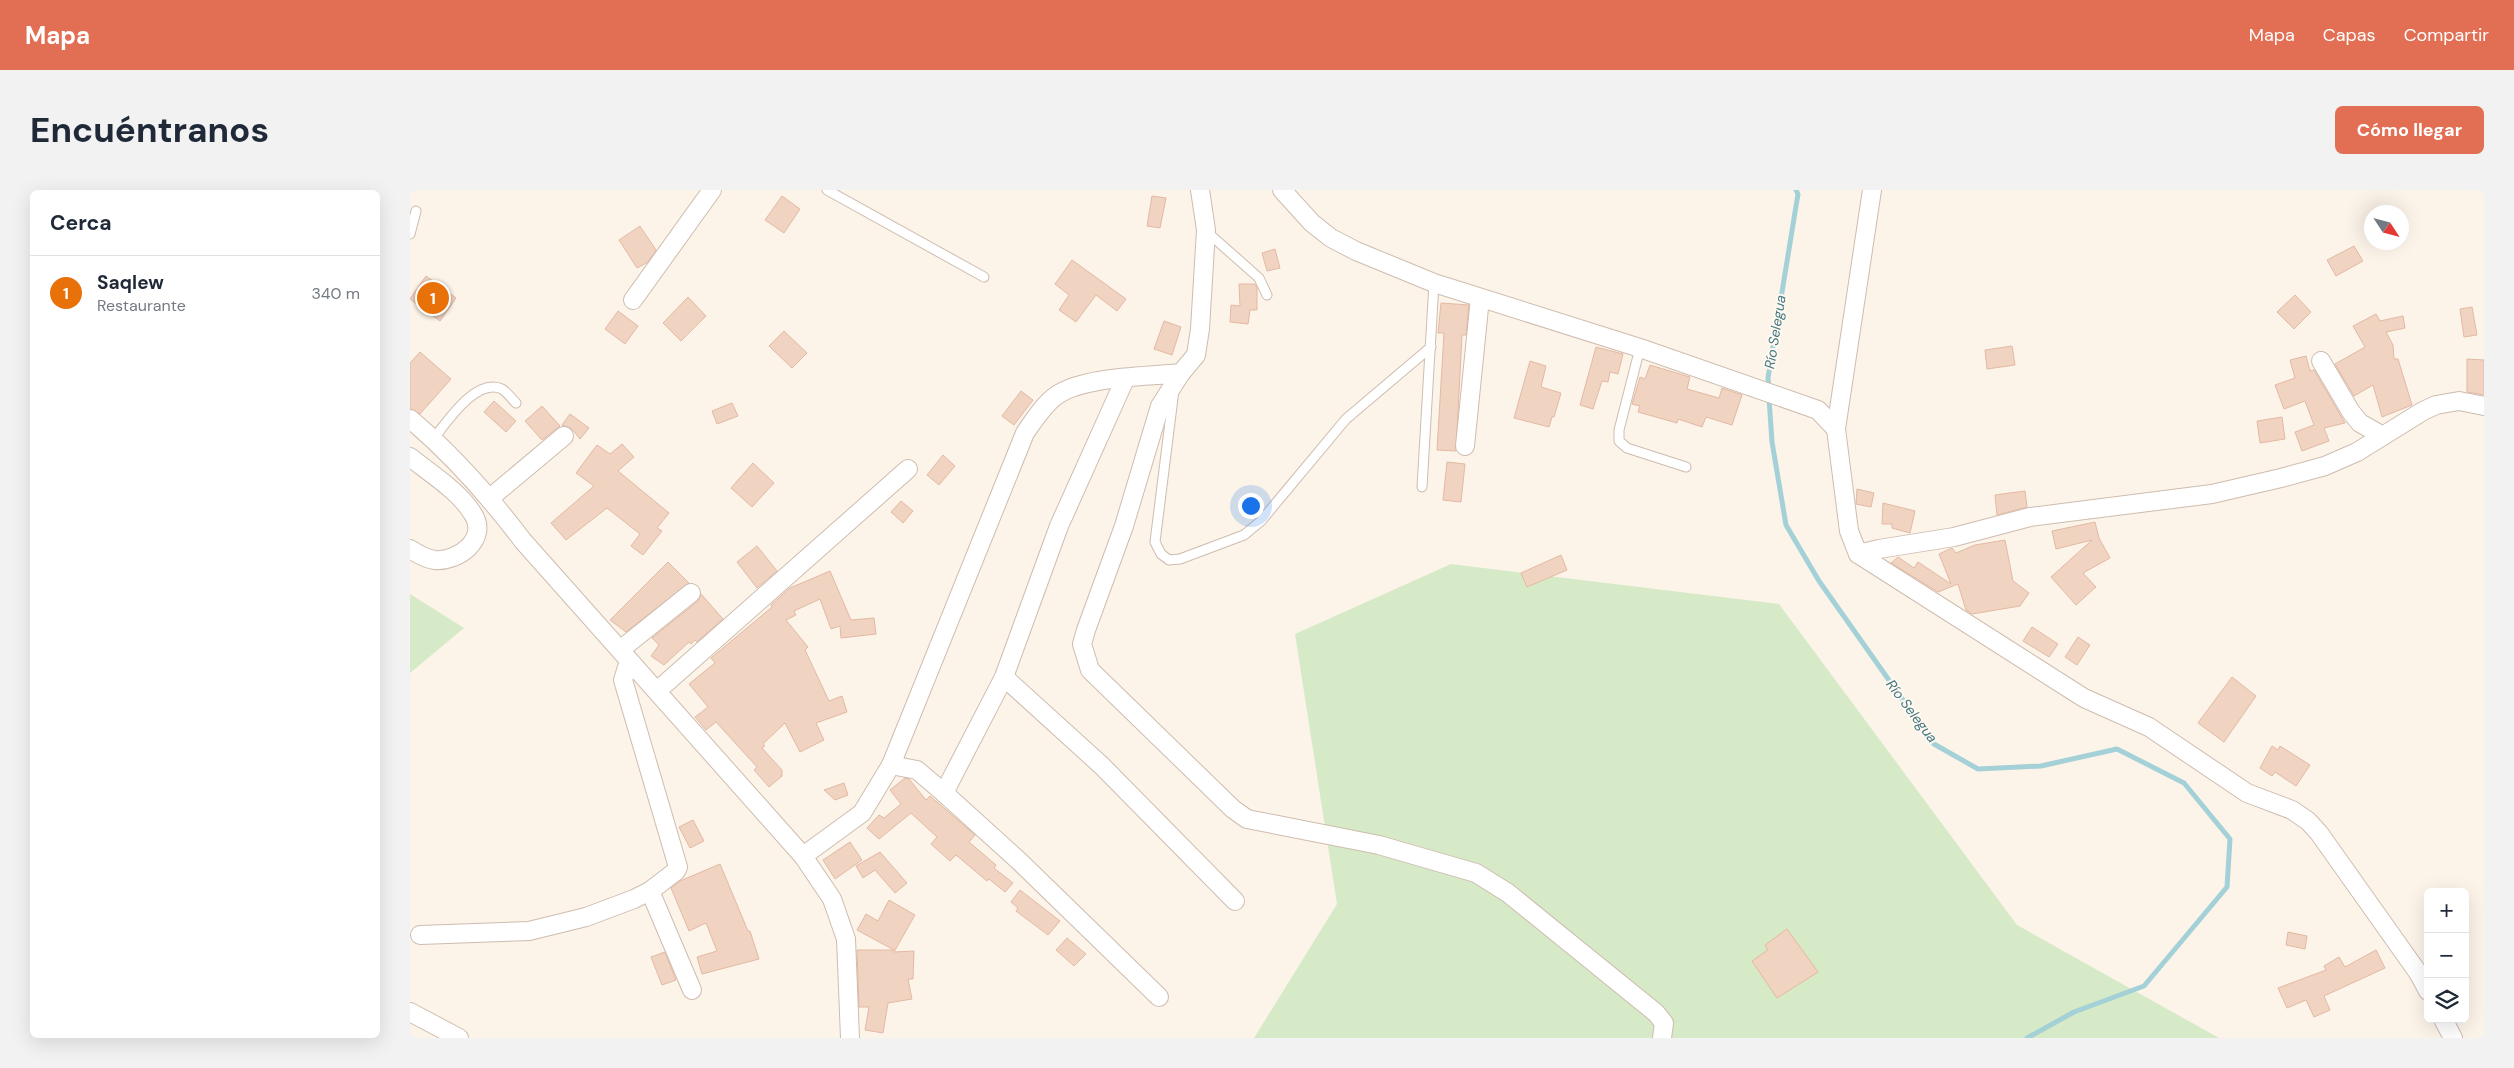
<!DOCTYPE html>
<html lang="es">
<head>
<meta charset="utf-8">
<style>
  :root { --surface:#fff; --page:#f2f2f3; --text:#1f2937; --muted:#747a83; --line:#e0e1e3; --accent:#e26f53 }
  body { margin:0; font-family:"DM Sans",sans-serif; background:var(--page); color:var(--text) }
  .controls { position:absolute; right:15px; bottom:15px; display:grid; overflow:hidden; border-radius:8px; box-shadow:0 5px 20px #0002 }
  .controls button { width:45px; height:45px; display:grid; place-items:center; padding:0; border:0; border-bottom:1px solid var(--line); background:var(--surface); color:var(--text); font:25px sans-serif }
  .compass { position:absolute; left:1954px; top:15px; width:45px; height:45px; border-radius:50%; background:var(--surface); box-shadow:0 5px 20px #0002; rotate:126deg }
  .you { position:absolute; left:840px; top:315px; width:18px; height:18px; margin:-12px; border:4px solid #fff; border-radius:50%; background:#1a73e8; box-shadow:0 0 0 8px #1a73e833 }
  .badge { display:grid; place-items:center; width:32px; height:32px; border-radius:50%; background:var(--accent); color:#fff; font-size:16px; font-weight:700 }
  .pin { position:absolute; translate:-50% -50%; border:2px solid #fff; box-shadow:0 1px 5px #0006 }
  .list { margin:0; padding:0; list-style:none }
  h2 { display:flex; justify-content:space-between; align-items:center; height:65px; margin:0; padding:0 20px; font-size:21px }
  h2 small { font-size:16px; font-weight:400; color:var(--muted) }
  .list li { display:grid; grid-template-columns:32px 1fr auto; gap:15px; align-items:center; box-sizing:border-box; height:75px; padding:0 20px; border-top:1px solid var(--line) }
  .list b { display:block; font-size:19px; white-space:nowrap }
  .list p { margin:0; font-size:16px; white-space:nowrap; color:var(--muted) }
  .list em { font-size:16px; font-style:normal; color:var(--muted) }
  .icon { flex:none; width:28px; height:28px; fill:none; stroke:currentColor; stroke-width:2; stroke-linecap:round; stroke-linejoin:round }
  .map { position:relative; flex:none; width:2074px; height:848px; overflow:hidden; border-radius:8px }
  header { display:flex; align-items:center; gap:30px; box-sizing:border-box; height:70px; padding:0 25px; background:var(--accent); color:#fff }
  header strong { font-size:24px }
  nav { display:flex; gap:28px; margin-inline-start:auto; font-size:18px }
  .intro { display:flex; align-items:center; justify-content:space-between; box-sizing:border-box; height:120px; padding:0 30px }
  h1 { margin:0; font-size:35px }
  .button { padding:12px 22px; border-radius:8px; background:var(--accent); color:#fff; font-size:18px; font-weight:700 }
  main { display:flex; gap:30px; padding:0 30px }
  aside { flex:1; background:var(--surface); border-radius:8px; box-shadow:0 5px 20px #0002 }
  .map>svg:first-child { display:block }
  .green { fill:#d6eac7 }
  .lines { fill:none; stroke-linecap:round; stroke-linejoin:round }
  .stream { stroke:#a4d1d7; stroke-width:5 }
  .building { fill:#f1d3c2; stroke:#e3b9a2 }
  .lane-casing { stroke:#cebcaf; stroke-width:11 }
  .street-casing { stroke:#cebcaf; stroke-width:20 }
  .lane { stroke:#fff; stroke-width:9 }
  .street { stroke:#fff; stroke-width:18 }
  .labels { text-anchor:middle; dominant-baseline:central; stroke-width:4; stroke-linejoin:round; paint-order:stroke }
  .water-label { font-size:14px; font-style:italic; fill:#437982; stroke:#fff8f0 }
</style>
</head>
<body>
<header>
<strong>Mapa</strong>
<nav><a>Mapa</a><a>Capas</a><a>Compartir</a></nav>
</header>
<div class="intro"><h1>Encuéntranos</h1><a class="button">Cómo llegar</a></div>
<main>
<aside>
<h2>Cerca<small></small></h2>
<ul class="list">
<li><span class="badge" style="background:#e8710a">1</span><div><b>Saqlew</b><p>Restaurante</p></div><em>340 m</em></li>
</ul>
</aside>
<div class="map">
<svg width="2074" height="848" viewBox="0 0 2074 848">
  <rect width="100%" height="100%" fill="#fcf4e9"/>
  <g class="green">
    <path d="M1041,374L1369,414L1607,735L1809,848H844L927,714L885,444Z"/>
    <path d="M0,404L54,438L0,483Z"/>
  </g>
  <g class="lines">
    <g class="stream">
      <path d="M1359,199L1358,188L1388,4L1386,0"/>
      <path d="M1359,208L1362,252L1376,335L1409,391L1524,554L1568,579L1631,576L1707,559L1774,593L1820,649L1817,697L1734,796L1664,822L1617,848"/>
    </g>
  </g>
  <g class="building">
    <path d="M372,6L390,19L374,43L355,30Z"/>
    <path d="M742,6L756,8L750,38L737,36Z"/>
    <path d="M230,36L246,60L238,72L227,78L209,50Z"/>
    <path d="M1944,56L1953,71L1926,86L1917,70Z"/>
    <path d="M865,59L870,78L857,81L852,63Z"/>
    <path d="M662,70L716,109L707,121L686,105L666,132L649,120L659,105L645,94Z"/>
    <path d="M16,86L46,108L30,131L0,109Z"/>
    <path d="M829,94H845L847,98V120H840L838,134L820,132L821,115L830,116Z"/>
    <path d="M1885,105L1901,122L1884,139L1867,122Z"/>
    <path d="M278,107L296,126L271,151L253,133Z"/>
    <path d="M1031,113L1059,115L1056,145H1052L1046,261L1027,260L1034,143H1028Z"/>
    <path d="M2062,117L2067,145L2054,147L2050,119Z"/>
    <path d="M208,121L228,136L215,154L195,139Z"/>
    <path d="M1966,124L1970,131L1993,126L1995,138L1976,142L1983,155L1984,169H1988L2002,215L1972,227L1963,195L1944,206L1925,174L1955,157L1943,136Z"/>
    <path d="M754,131L771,137L762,165L744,159Z"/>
    <path d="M374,141L397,163L382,178L359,156Z"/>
    <path d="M1602,156L1605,175L1577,179L1575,160Z"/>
    <path d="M1186,157L1213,164L1208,184L1200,182L1198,192L1192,191L1183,219L1170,215Z"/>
    <path d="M10,162L41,189L10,224L0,219V173Z"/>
    <path d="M1896,166L1900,181L1904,180L1935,233L1914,238L1919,251L1892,261L1885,242L1904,235L1895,211L1874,219L1865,195L1885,188L1880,170Z"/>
    <path d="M2057,169L2074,170V205L2057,202Z"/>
    <path d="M1120,171L1136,176L1131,197L1151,203L1144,227H1142L1139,237L1104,228Z"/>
    <path d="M1240,175L1280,187L1277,199L1309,208L1312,198L1332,205L1322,235L1296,227L1292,237L1268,229L1267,233L1228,222L1230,216L1222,214L1230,187L1235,189Z"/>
    <path d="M611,201L623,210L604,235L592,226Z"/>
    <path d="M84,211L106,231L96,242L74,222Z"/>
    <path d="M322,213L328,226L307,234L302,221Z"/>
    <path d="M132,216L150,236L132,250L115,231Z"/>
    <path d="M160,224L179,238L170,249L162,239L152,235Z"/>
    <path d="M1872,227L1875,249L1850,253L1847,231Z"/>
    <path d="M212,254L224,267L208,281L259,323L247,338L252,341L233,365L221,356L230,344L197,318L156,350L141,333L184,296L166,283L187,255L200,264Z"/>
    <path d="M533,265L545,276L529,295L517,285Z"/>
    <path d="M1037,272L1055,274L1051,312L1033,310Z"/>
    <path d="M343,273L364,293L342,317L321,298Z"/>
    <path d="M1447,299L1464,303L1461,317L1446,314Z"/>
    <path d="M1615,301L1617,317L1587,325L1585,305Z"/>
    <path d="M491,311L503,321L493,333L481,322Z"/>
    <path d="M1473,313L1505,321L1500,343L1482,338V334H1472Z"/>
    <path d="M1685,332L1689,348L1700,368L1673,383L1686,397L1666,415L1641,387L1682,350L1646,359L1642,341Z"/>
    <path d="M1595,350L1603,391L1619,403L1610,416L1562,424L1556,420L1548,394L1528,402L1481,373L1488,367L1504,378L1508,372L1541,394L1529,364L1542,358L1546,363L1565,355Z"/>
    <path d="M347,356L367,381L347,398L327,372Z"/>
    <path d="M1151,365L1157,380L1117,397L1111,383Z"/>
    <path d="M258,372L279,393L216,442L200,430Z"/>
    <path d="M420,381L441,430L464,428L466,444L431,448L430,436L421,439L410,409L384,421L386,425L376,430L398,457L395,460L419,511L432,506L437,522L406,533L414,550L390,562L375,533L353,554L355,556L352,558L372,580V586L359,597L344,580L347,577L306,532L296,540L285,527L298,517L279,494L305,473L301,468L362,417L361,415L380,398Z"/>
    <path d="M291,404L313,429L287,452L285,450L281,454L279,452L254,475L241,466L249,455L242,448L288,411Z"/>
    <path d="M1622,437L1648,454L1639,467L1613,451Z"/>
    <path d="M1668,447L1680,455L1667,475L1655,467Z"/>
    <path d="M1822,487L1846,506L1814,552L1788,533Z"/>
    <path d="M1862,556L1868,560L1870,556L1900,575L1886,596L1865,582L1862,586L1850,578Z"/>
    <path d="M495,588L499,589L516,610L520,606L565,645L559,652L586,675L584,678L603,693L595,702L579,689L577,691L546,665L540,671L521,654L527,647L501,623L469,649L457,638L469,625L474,628L491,614L480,600Z"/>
    <path d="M434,593L438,605L425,610L414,600Z"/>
    <path d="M283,630L294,651L280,658L269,637Z"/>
    <path d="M440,652L452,670L425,689L413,670Z"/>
    <path d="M470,662L497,693L485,703L465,680L453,688L446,676Z"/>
    <path d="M310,674L338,741H340L349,769L292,784L287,767L307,761L296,733L279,741L261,698L270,691Z"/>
    <path d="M610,700L650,731L638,745L606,721L608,718L601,712Z"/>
    <path d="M479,710L505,725L484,762L504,761L503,789H498L502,809L478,813L473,843L455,840L459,817H449L447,760H484L447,740L456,724L468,731Z"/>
    <path d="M1377,739L1408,782L1367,808L1342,771L1358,760L1355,755Z"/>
    <path d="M1878,742L1897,746L1895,759L1876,755Z"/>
    <path d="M657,748L676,764L664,776L646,760Z"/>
    <path d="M1966,760L1975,778L1914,806L1920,820L1904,827L1896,810L1877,818L1868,798L1916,780L1914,776L1929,767L1935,777Z"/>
    <path d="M255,762L266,790L252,795L241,767Z"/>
  </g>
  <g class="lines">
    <defs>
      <g id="lane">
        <path d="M417,0L574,87"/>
        <path d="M796,41L849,88L857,105"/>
        <path d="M0,44L6,21"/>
        <path d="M1230,158L1209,240V251L1217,258L1276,277"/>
        <path d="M764,200L745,352L751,364L759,370L770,369L834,345L851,331L936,229L1021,157"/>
        <path d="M24,248C37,232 66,187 92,199C97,202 102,209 106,213"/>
        <path d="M1012,297L1024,93"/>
      </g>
      <g id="street">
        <path d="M872,0L902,33L921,48L946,61L1024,93L1230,158L1408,220L1426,239L1439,341L1448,364L1469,359L1544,347L1620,327L1802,304L1871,288L1915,276L1947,262L2013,221L2026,215L2049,211L2074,216"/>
        <path d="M223,110L302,0"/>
        <path d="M1911,171L1941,222L1950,233L1973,246"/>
        <path d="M771,183L750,216L714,336L676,440L672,454L680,480L823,619L837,629L969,655L1066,683L1098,703L1246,823L1254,833L1252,848"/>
        <path d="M0,229C43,265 79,306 113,351L393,666L422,709L436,749L440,848"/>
        <path d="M1426,239L1462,0"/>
        <path d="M1055,256L1070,108"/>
        <path d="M0,267C21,284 49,301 63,324C79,349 48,372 25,370C17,369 6,363 0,359"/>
        <path d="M80,308L154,246"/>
        <path d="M1448,364L1674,508L1739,537L1837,603L1882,620L1898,631L1909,643L2009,784L2018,801"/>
        <path d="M210,460L281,403"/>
        <path d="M594,487L692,576L825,711"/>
        <path d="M247,501L498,279"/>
        <path d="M481,575L507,580L534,603L608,670L749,807"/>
        <path d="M534,603L594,487L649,336L715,189"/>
        <path d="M393,666L452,623L481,575L615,243C624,230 634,214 647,205C675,186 736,187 771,183L786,165L790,139L796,40L790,0"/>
        <path d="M240,701L282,800"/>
        <path d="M10,745L119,741L176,727L224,709L240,701L266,681L268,677L213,490L219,471"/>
        <path d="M0,822L49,848"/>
        <path d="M2033,829L2043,848"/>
      </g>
    </defs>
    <use href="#lane" class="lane-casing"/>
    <use href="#street" class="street-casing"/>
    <use href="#lane" class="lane"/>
    <use href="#street" class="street"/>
  </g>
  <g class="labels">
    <g class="water-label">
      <text transform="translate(1365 142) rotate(-81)">Río Selegua</text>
      <text transform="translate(1502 521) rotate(53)">Río Selegua</text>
    </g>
  </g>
</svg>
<div class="controls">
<button>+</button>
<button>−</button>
<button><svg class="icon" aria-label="layers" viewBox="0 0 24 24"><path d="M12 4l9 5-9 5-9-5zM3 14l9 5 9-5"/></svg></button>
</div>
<svg class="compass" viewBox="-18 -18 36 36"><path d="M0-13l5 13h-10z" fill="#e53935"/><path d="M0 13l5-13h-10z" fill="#747a83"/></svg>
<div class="you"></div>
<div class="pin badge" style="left:23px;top:108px;background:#e8710a">1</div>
</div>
</main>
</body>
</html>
